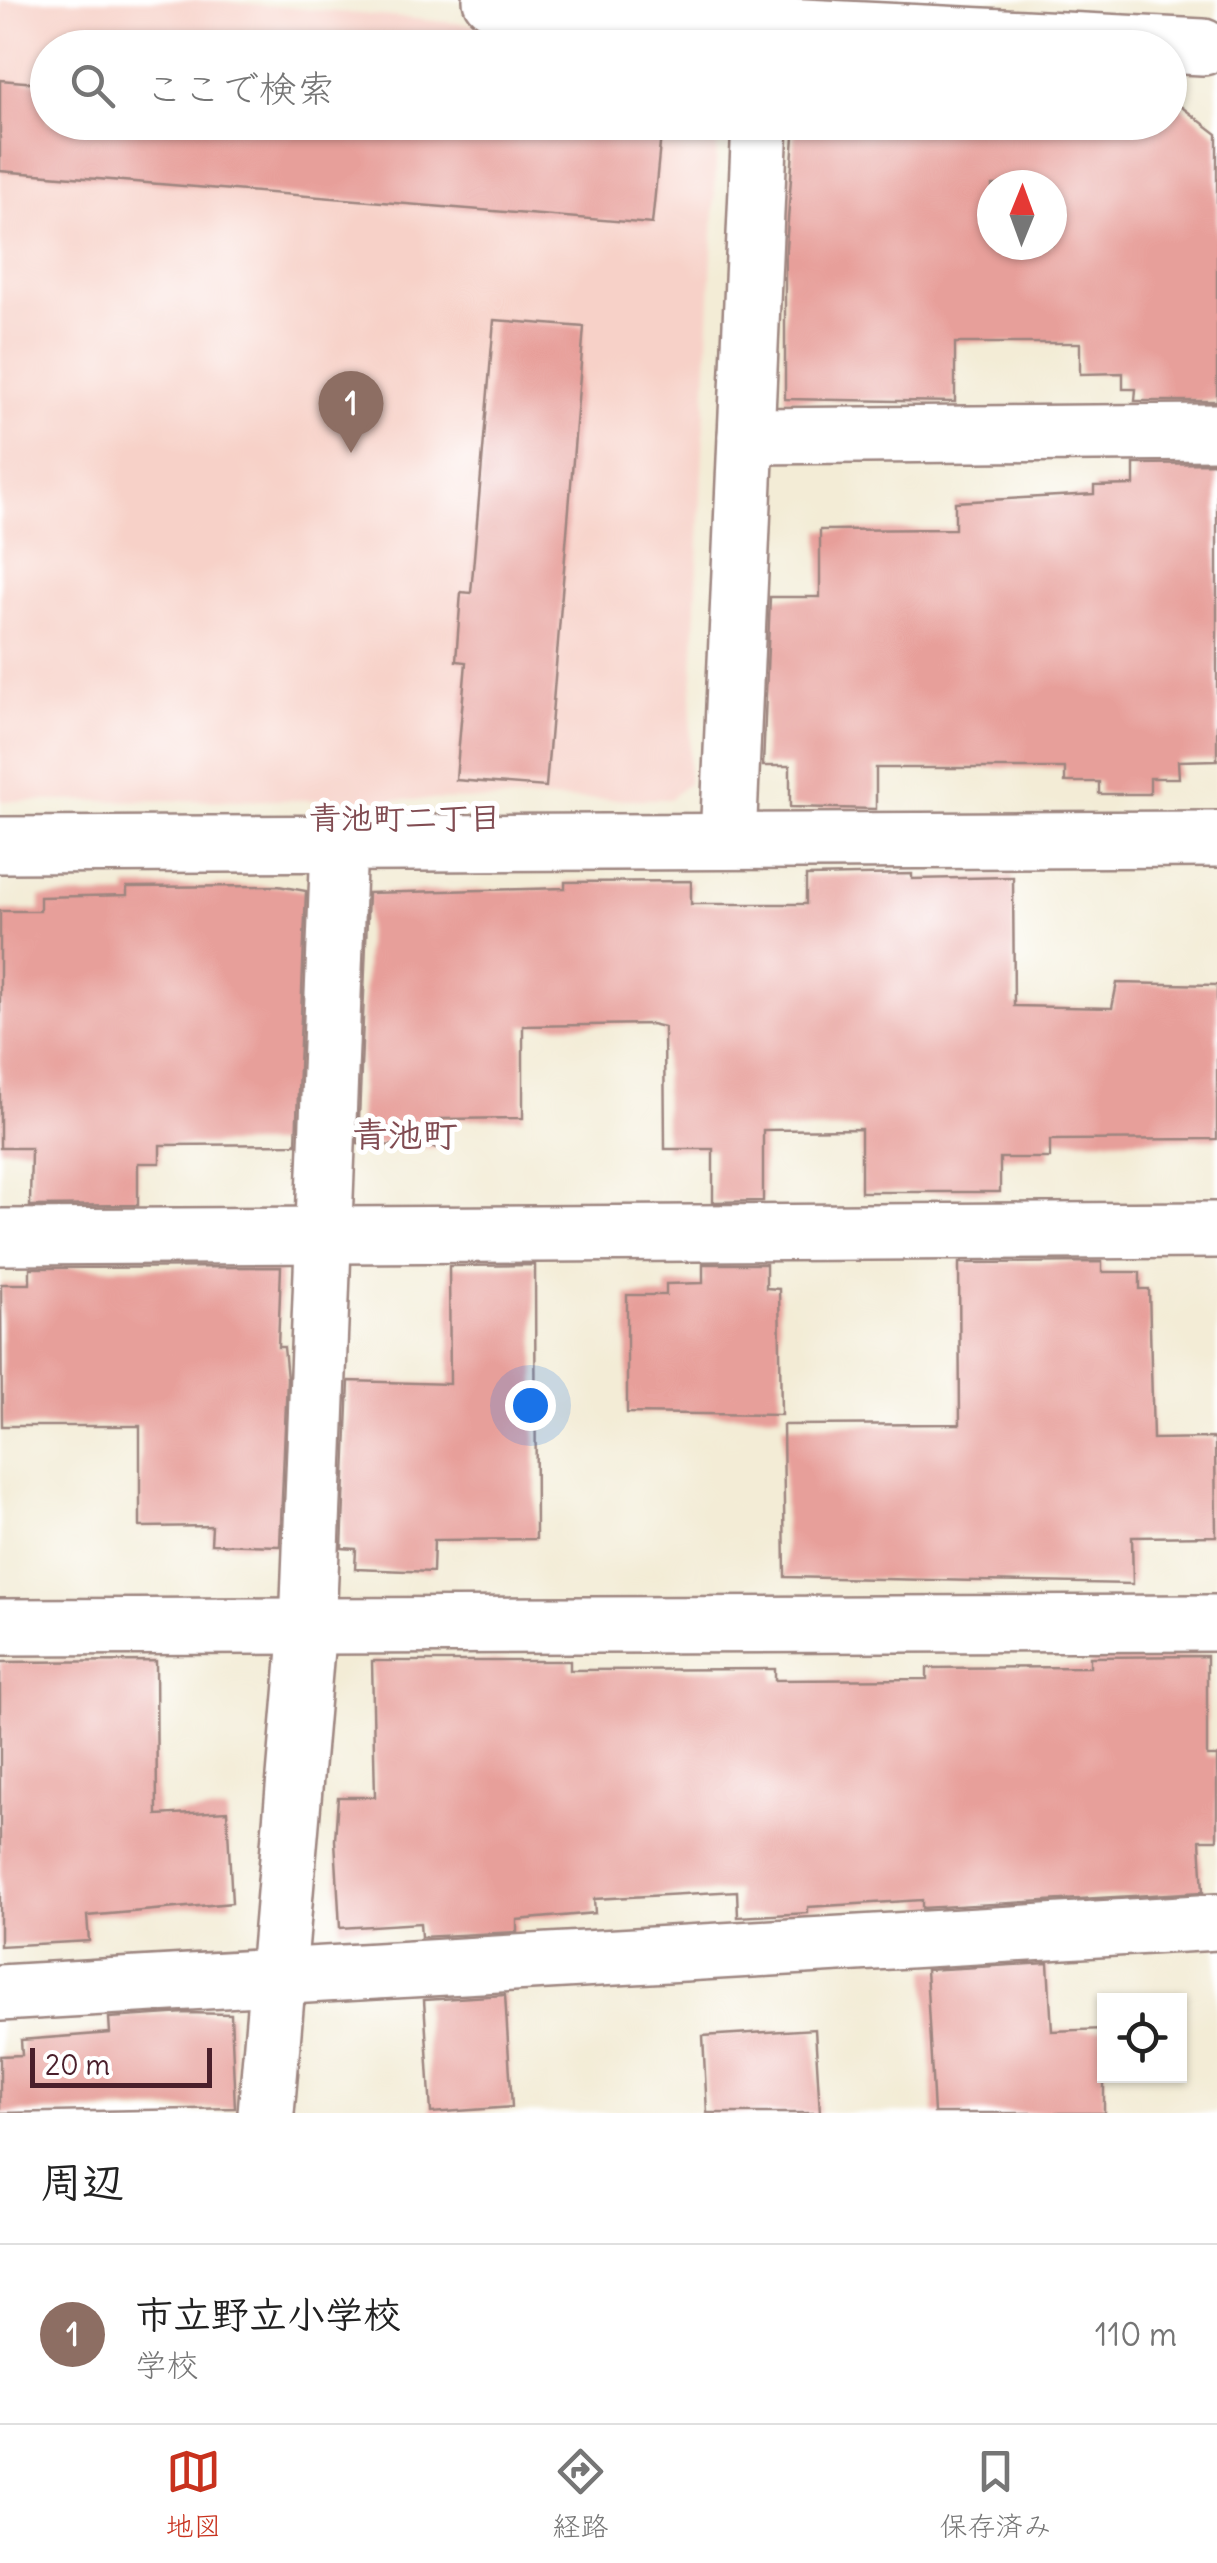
<!DOCTYPE html>
<html lang="ja">
<head>
<meta charset="utf-8">
<style>
  :root { --surface:#fff; --page:#f6f6f6; --text:#222; --muted:#767676; --line:#e0e0e0; --accent:#c8321e }
  body { margin:0; font-family:Delius,"Klee One",sans-serif; background:var(--page); color:var(--text) }
  .controls { position:absolute; right:30px; bottom:30px; display:grid; overflow:hidden; border-radius:0px; box-shadow:0 2px 8px #0004 }
  .controls button { width:90px; height:90px; display:grid; place-items:center; padding:0; border:0; border-bottom:2px solid var(--line); background:var(--surface); color:var(--text); font:50px sans-serif }
  .compass { position:absolute; left:977px; top:170px; width:90px; height:90px; border-radius:50%; background:var(--surface); box-shadow:0 2px 8px #0004; rotate:1deg }
  .scale { position:absolute; left:30px; bottom:25px; width:182px; box-sizing:border-box; padding-left:10px; border:5px solid #4a1f2b; border-top:0; font-size:28px; line-height:35px; white-space:nowrap; color:#4a1f2b; -webkit-text-stroke:8px #fff; paint-order:stroke }
  .you { position:absolute; left:530px; top:1405px; width:35px; height:35px; margin:-25px; border:8px solid #fff; border-radius:50%; background:#1a73e8; box-shadow:0 0 0 15px #1a73e833 }
  .badge { display:grid; place-items:center; width:65px; height:65px; border-radius:50%; background:var(--accent); color:#fff; font-size:32px; font-weight:700 }
  .pin { position:absolute; translate:-50% -82px; filter:drop-shadow(0 2px 5px #0008) }
  .pin::after { content:''; position:absolute; top:52px; width:35px; height:30px; background:inherit; clip-path:polygon(0 0,100% 0,50% 100%) }
  .list { margin:0; padding:0; list-style:none }
  h2 { display:flex; justify-content:space-between; align-items:center; height:130px; margin:0; padding:0 40px; font-size:42px }
  h2 small { font-size:32px; font-weight:400; color:var(--muted) }
  .list li { display:grid; grid-template-columns:65px 1fr auto; gap:30px; align-items:center; box-sizing:border-box; height:180px; padding:0 40px; border-top:2px solid var(--line) }
  .list b { display:block; font-size:38px; white-space:nowrap }
  .list p { margin:0; font-size:32px; white-space:nowrap; color:var(--muted) }
  .list em { font-size:32px; font-style:normal; color:var(--muted) }
  .icon { flex:none; width:55px; height:55px; fill:none; stroke:currentColor; stroke-width:2; stroke-linecap:round; stroke-linejoin:round }
  .map { position:relative; flex:none; width:1217px; height:2113px; overflow:hidden }
  .search { position:absolute; background:var(--surface); box-shadow:0 2px 8px #0004; left:30px; right:30px; top:30px; height:110px; display:flex; align-items:center; gap:25px; box-sizing:border-box; padding:0 35px; border-radius:55px; color:var(--muted); font-size:38px }
  .sheet { height:310px; background:var(--surface) }
  nav { display:flex; justify-content:space-around; align-items:center; box-sizing:border-box; height:140px; border-top:2px solid var(--line); background:var(--surface); font-size:28px; color:var(--muted) }
  nav a { display:grid; justify-items:center; gap:5px }
  nav .on { color:var(--accent) }
  .map>svg:first-child { display:block }
  .built { fill:#f7d1c8 }
  .building { fill:#e79f9a; fill-rule:evenodd }
  .lines { fill:none; stroke-linecap:round; stroke-linejoin:round }
  .street-casing { stroke:#9e8680; stroke-width:60 }
  .street { stroke:#fff; stroke-width:55 }
  .labels { text-anchor:middle; dominant-baseline:central; stroke-width:10; stroke-linejoin:round; paint-order:stroke }
  .neighbourhood-label { font-size:32px; font-weight:bold; fill:#814c52; stroke:#fff }
  .quarter-label { font-size:35px; font-weight:bold; fill:#814c52; stroke:#fff }
</style>
</head>
<body>
<div class="map">
<svg width="1217" height="2113" viewBox="0 0 1217 2113">
  <rect width="100%" height="100%" fill="#fff"/>
  <filter id="ink" filterUnits="userSpaceOnUse"><feTurbulence type="fractalNoise" baseFrequency=".01" numOctaves="2"/><feDisplacementMap in="SourceGraphic" scale="20" xChannelSelector="R" yChannelSelector="G"/><feConvolveMatrix kernelMatrix="1 2 1 2 8 2 1 2 1" color-interpolation-filters="sRGB"/></filter>
  <filter id="wash" filterUnits="userSpaceOnUse"><feTurbulence type="fractalNoise" baseFrequency=".0048" numOctaves="4" result="noise"/><feDisplacementMap in="SourceGraphic" scale="40" xChannelSelector="R" yChannelSelector="G"/><feGaussianBlur stdDeviation="2.25" result="paint"/><feColorMatrix in="noise" values="0 0 0 0 0 0 0 0 0 0 0 0 0 0 0 0 0 1.4 0 .05"/><feComposite in="paint" operator="in"/></filter>
  <g filter="url(#wash)">
    <rect width="100%" height="100%" fill="#f3ecd6"/>
    <path class="built" d="M0,0H212L713,47L48,48V122L718,123L688,783L670,799L0,801Z"/>
    <g id="blocks">
      <g class="building">
        <path d="M0,80L48,84V122H523L661,134L652,224L0,171Z"/>
        <path d="M1170,98L1217,134V401H1135L1136,389H1123V373L1080,374V343H955V402L785,399V262L795,122H1170ZM992,185H1052V245H992Z"/>
        <path d="M494,320L584,327L546,787L456,780L466,662L456,661L461,592L471,593Z"/>
        <path d="M1217,463V760L1178,761L1179,778H1150V794H1099V782H1065V768H876V809L790,807V766H763L770,597H820V530L955,529V502L1094,494V486L1134,485V464Z"/>
        <path d="M912,874V879L1013,877L1014,1006L1112,1008L1117,983L1217,985V1139L1050,1140V1158H1000V1192H861V1129L763,1130V1201L713,1202V1149H665L664,1027L651,1024L523,1026V1118L441,1119L442,1148L358,1144L368,893L565,888V882L691,881V904H806V876Z"/>
        <path d="M278,886L306,891L296,1144L160,1145V1163H138V1205L30,1206L31,1148H0V911H40V897L127,895V887Z"/>
        <path d="M1102,1262V1272H1140V1289H1149L1153,1439L1215,1438L1216,1536L1132,1537L1133,1584L785,1577L783,1425L960,1424L959,1263Z"/>
        <path d="M703,1264H766V1288L779,1289L781,1415L627,1413V1295H666V1284L703,1283Z"/>
        <path d="M535,1265L536,1539L434,1540L433,1572L355,1569L356,1549L342,1548L349,1381L450,1384L449,1266Z"/>
        <path d="M281,1267L278,1347H284L287,1379L280,1546L211,1544L212,1526L140,1527V1426H2L1,1284H30V1268Z"/>
        <path d="M1207,1656V1756H1217V1840H1200L1203,1892L922,1908V1900L808,1907V1913L738,1917L737,1891L594,1899L595,1913L517,1920V1932L421,1937L420,1923L340,1928L335,1840L338,1797H375L372,1661H570V1670L775,1669V1680L927,1679V1668L1090,1667V1657Z"/>
        <path d="M156,1661L157,1815L227,1811L232,1903L87,1916L89,1941L0,1946V1662Z"/>
        <path d="M1048,1963L1052,2031L1104,2029V2113H934L926,1970Z"/>
        <path d="M505,1995L512,2107L431,2113L424,2000Z"/>
        <path d="M185,2013L231,2014L235,2108L0,2113V2056L22,2055L21,2040L110,2033L109,2018Z"/>
        <path d="M815,2029L820,2113H707L703,2036Z"/>
      </g>
    </g>
  </g>
  <g filter="url(#ink)">
    <use href="#blocks" fill-opacity="0" stroke="#9e8680" stroke-width="2.5"/>
    <g class="lines">
      <defs>
        <g id="street">
          <path d="M491,0L764,25L1203,47"/>
          <path d="M746,436L1217,432"/>
          <path d="M728,841L760,122"/>
          <path d="M0,845L1217,839"/>
          <path d="M0,1237L1217,1230"/>
          <path d="M0,1627L1217,1623"/>
          <path d="M0,1993L1217,1922"/>
          <path d="M266,2113L308,1626L339,844"/>
        </g>
      </defs>
      <use href="#street" class="street-casing"/>
      <use href="#street" class="street"/>
    </g>
  </g>
  <g class="labels">
    <g class="neighbourhood-label">
      <text x="405" y="817">青池町二丁目</text>
    </g>
    <g class="quarter-label">
      <text x="405" y="1134">青池町</text>
    </g>
  </g>
</svg>
<div class="controls">
<button><svg class="icon" aria-label="locate" viewBox="0 0 24 24"><circle cx="12" cy="12" r="6"/><path d="M12 2v4M12 18v4M2 12h4M18 12h4"/></svg></button>
</div>
<svg class="compass" viewBox="-18 -18 36 36"><path d="M0-13l5 13h-10z" fill="#e53935"/><path d="M0 13l5-13h-10z" fill="#767676"/></svg>
<div class="scale">20 m</div>
<div class="you"></div>
<div class="pin badge" style="left:351px;top:453px;background:#8d6e63">1</div>
<div class="search"><svg class="icon" aria-label="search" viewBox="0 0 24 24"><circle cx="10" cy="10" r="6"/><path d="M15 15l6 6"/></svg>ここで検索</div>
</div>
<section class="sheet">
<h2>周辺<small></small></h2>
<ul class="list">
<li><span class="badge" style="background:#8d6e63">1</span><div><b>市立野立小学校</b><p>学校</p></div><em>110 m</em></li>
</ul>
</section>
<nav>
<a class="on"><svg class="icon" aria-label="map" viewBox="0 0 24 24"><path d="M3 6l6-2 6 2 6-2v14l-6 2-6-2-6 2zM9 4v14M15 6v14"/></svg>地図</a>
<a><svg class="icon" aria-label="directions" viewBox="0 0 24 24"><path d="M12 3l9 9-9 9-9-9zM9 14v-3h6M13 9l2 2-2 2"/></svg>経路</a>
<a><svg class="icon" aria-label="saved" viewBox="0 0 24 24"><path d="M7 4h10v16l-5-4-5 4z"/></svg>保存済み</a>
</nav>
</body>
</html>
